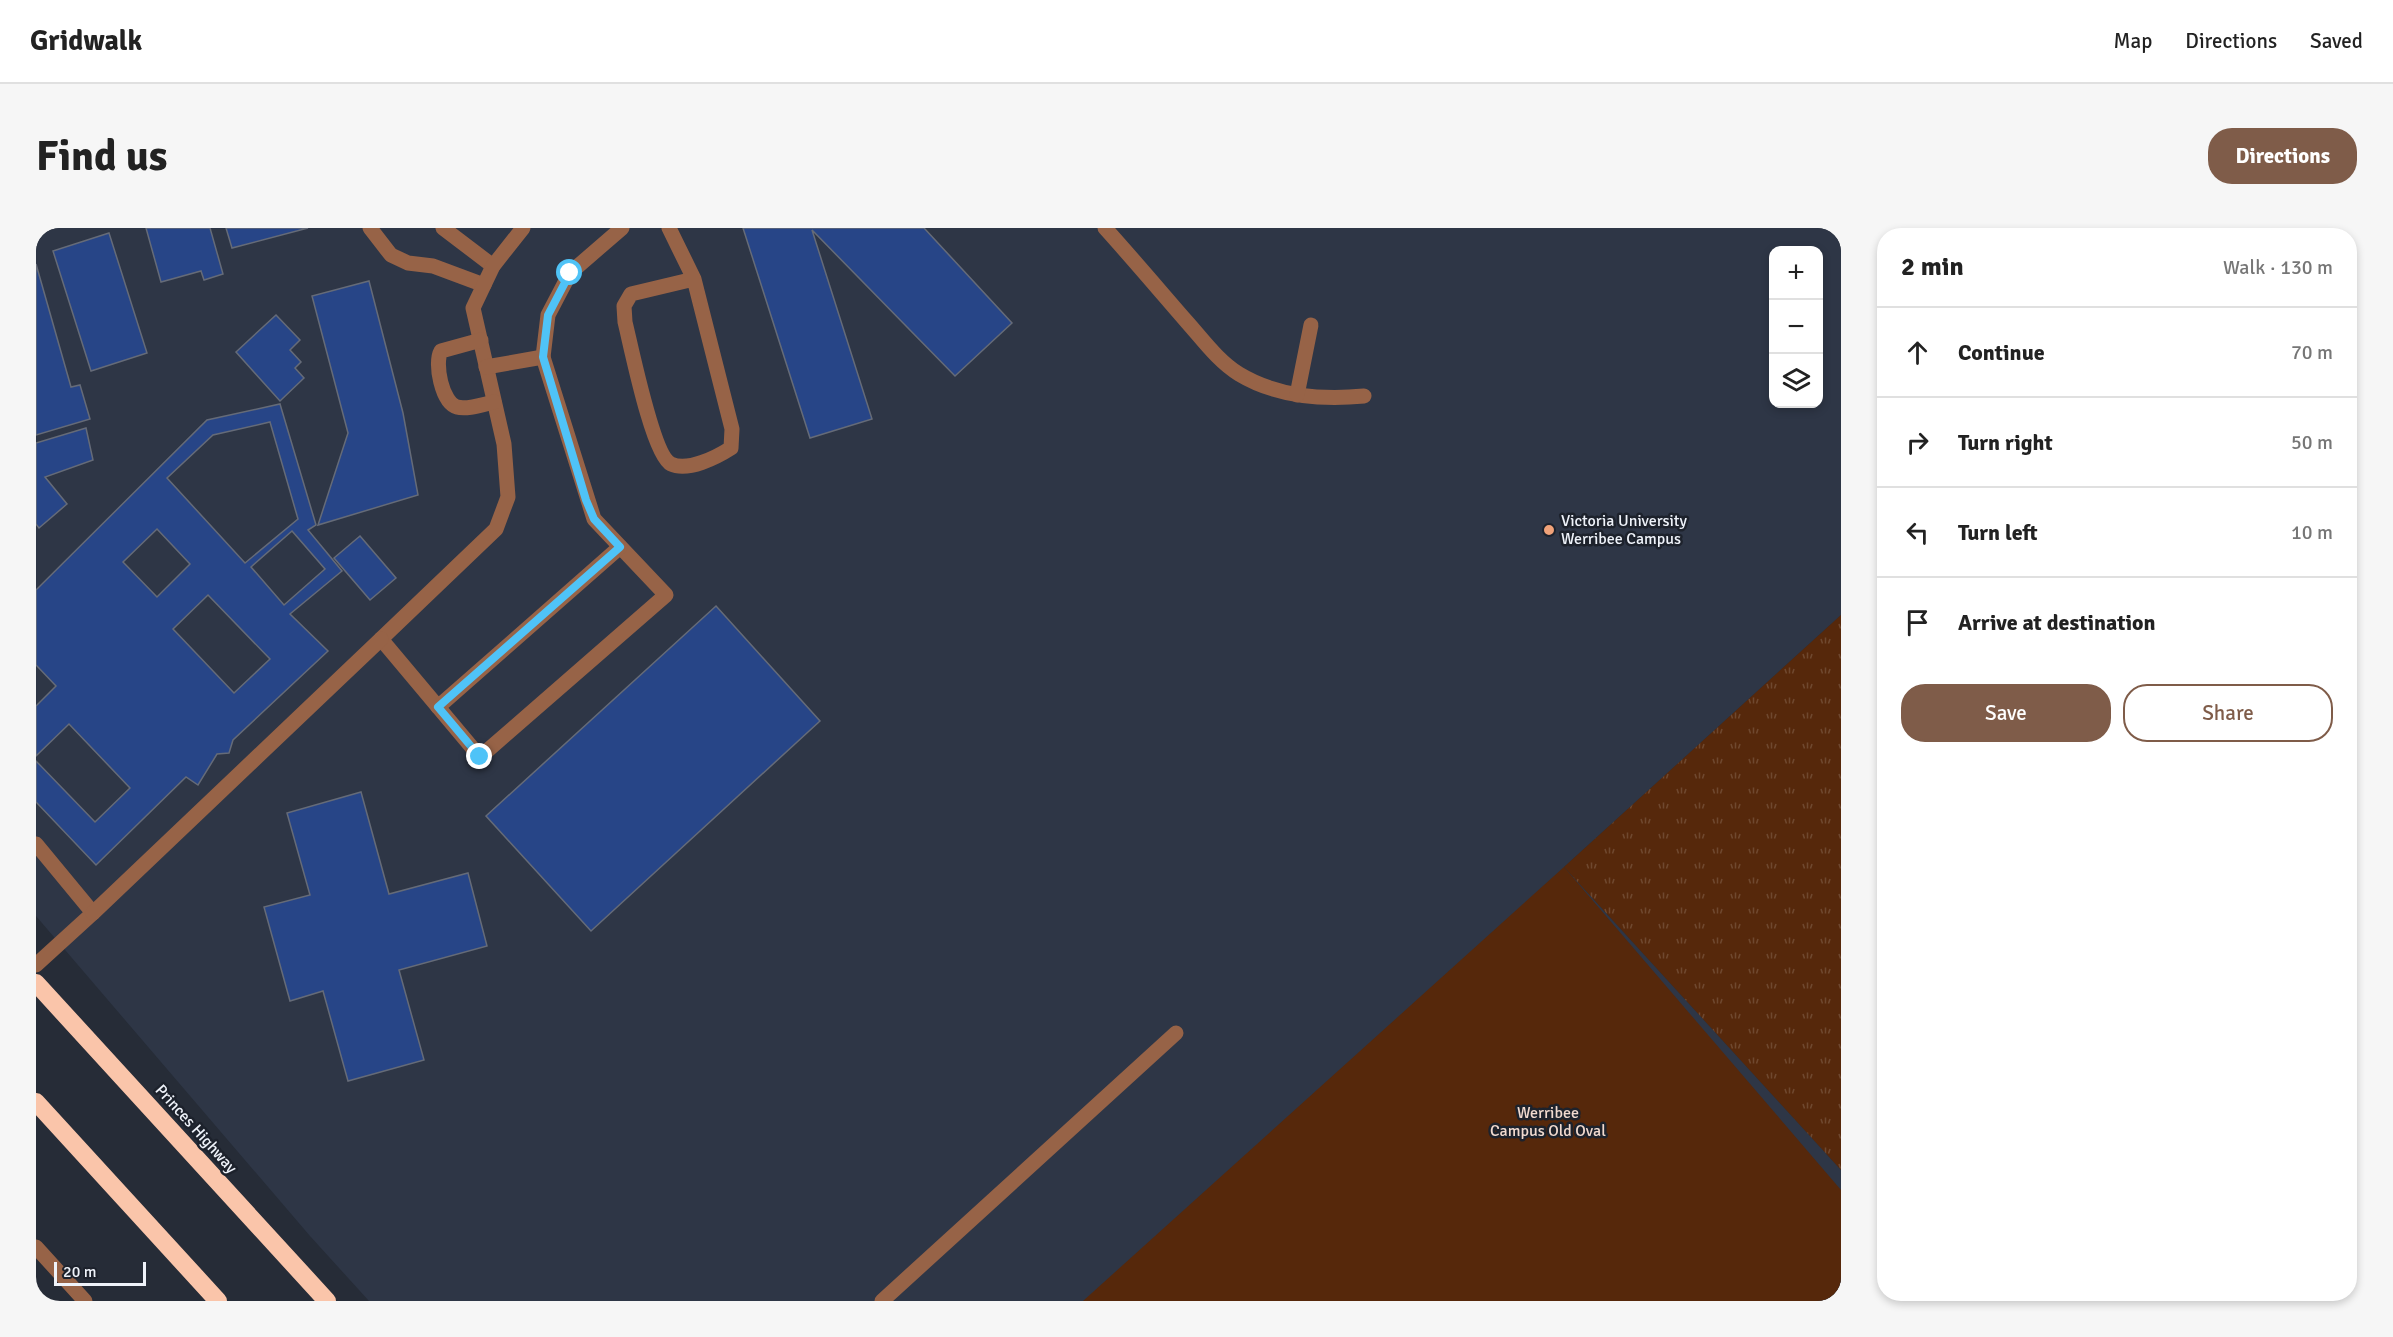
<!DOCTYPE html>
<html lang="en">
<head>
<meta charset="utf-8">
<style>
  :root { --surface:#fff; --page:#f6f6f6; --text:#222; --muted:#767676; --line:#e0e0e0; --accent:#7f5c49 }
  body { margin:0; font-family:Signika,sans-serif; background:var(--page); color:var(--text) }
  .controls { position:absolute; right:18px; top:18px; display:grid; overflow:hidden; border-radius:12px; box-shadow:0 3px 9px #0003 }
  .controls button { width:54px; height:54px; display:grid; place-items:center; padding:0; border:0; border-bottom:2px solid var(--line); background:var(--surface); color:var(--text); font:30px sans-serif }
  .scale { position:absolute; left:18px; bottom:15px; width:92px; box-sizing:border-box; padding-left:6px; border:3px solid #eff3fa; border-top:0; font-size:16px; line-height:21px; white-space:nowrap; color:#eff3fa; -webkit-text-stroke:4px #1d222c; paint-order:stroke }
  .stop { position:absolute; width:18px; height:18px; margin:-14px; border:4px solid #4fc3f7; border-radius:50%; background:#fff }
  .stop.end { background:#4fc3f7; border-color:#fff; box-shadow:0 2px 6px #0008 }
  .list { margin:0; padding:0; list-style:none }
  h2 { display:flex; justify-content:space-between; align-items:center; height:78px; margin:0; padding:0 24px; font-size:26px }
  h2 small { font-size:20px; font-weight:400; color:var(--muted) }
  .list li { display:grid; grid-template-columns:39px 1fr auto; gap:18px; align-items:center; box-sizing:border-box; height:90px; padding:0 24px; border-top:2px solid var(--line) }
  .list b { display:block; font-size:22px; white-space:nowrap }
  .list em { font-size:20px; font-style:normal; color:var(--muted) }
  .actions { display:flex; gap:12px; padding:18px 24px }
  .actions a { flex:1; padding:14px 0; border:2px solid var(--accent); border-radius:24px; text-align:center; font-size:21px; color:var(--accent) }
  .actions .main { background:var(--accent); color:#fff }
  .icon { flex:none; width:33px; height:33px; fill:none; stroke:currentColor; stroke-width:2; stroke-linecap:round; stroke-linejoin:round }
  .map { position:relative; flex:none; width:1805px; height:1073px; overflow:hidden; border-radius:24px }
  header { display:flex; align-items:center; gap:36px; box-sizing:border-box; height:84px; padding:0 30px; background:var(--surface); border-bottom:2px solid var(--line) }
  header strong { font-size:28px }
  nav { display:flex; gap:33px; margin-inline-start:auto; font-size:21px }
  .intro { display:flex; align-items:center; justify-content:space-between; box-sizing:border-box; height:144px; padding:0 36px }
  h1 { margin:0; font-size:42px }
  .button { padding:15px 27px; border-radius:24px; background:var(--accent); color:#fff; font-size:21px; font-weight:700 }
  main { display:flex; gap:36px; padding:0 36px }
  aside { flex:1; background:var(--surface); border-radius:24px; box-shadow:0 3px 9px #0003 }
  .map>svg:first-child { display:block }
  .built { fill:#2e3646; fill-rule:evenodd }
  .grass { fill:url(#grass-tufts) }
  .park { fill:#56280b }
  .building { fill:#274587; stroke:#656b78; stroke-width:1.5; fill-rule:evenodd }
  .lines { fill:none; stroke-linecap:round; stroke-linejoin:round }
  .minor { stroke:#976347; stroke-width:15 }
  .highway { stroke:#fac5aa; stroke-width:18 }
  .route { stroke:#4fc3f7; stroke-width:8 }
  .poi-dot { fill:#f0a279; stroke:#1d222c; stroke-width:2 }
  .labels { text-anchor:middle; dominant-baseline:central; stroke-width:5; stroke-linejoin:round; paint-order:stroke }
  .poi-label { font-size:16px; fill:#eff3fa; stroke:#1d222c; text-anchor:start }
  .park-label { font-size:16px; fill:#f1dacf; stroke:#1d222c }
  .street-label { font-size:16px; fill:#eff3fa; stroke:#1d222c }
</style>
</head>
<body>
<header>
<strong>Gridwalk</strong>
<nav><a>Map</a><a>Directions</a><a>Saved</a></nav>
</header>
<div class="intro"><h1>Find us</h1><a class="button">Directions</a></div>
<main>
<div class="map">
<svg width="1805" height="1073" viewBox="0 0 1805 1073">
  <defs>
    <pattern id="grass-tufts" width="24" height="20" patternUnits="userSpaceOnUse" patternTransform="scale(1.5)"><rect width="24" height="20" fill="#56280b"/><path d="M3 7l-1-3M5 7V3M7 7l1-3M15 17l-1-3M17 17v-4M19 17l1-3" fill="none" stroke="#6f482f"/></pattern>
  </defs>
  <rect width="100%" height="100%" fill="#262c37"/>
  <path class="built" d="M0,0H1805V387L1528,639L1805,942V1073H333L274,1008L0,688ZM1738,22H1782V176H1738Z"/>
  <path class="grass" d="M1805,387V942L1528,639Z"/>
  <path class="park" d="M1528,639L1805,962V1064L1795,1073H1047Z"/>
  <g class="building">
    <path d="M110,0H174L187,46L168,52L165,43L125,54Z"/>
    <path d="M190,0H272L196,20Z"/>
    <path d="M707,0H888L976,95L919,148L776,2L836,191L774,210Z"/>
    <path d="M73,5L111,125L55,143L17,23Z"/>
    <path d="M0,36L35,159L44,157L54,191L0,207Z"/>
    <path d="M333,53L367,185L382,267L282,297L312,205L276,68Z"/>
    <path d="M240,87L264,112L254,122L265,134L259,140L268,150L244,173L200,124Z"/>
    <path d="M244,176L280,297L272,302L306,343L254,386L292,423L197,512L193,525L181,526L162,557L150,549L60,637L0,574V533L59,594L94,560L33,496L0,528V478L20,458L0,437V362L171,192ZM234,194L262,291L209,335L131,250L177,207ZM121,301L154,336L121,369L87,334ZM256,303L289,341L248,377L215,339ZM172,367L234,431L198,465L137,401Z"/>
    <path d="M50,200L57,232L9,249L31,276L3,300L0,296V215Z"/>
    <path d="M324,308L360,350L334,372L298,330Z"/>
    <path d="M680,378L784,493L555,703L450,588Z"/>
    <path d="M325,564L353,666L432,645L451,718L363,742L388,832L312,853L287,763L254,773L228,679L274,667L251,585Z"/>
  </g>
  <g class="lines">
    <g class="minor">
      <path d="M334,0L355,27L372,35L397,38L448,57"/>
      <path d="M407,0L457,38"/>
      <path d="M487,0L457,38L437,80L468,216L472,269L460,301L345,411L444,529L630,367L558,291L507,129"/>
      <path d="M633,0L658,51L696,201L695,220C681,229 652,244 635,236C617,228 595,118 589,94L588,78L595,66L658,51"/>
      <path d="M1069,0C1097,31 1124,63 1151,94C1167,112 1183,134 1203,146C1241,169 1286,172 1328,168"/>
      <path d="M445,112L405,123C398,135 406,175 421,179C431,182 448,176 458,174"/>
      <path d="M450,139L507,129L512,87L534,45L586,0"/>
      <path d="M1261,167L1275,97"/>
      <path d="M402,479L584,319"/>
      <path d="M0,616L57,685L0,737"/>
      <path d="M57,685L345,411"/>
      <path d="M0,1019L49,1073"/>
      <path d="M846,1073L1140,805"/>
    </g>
    <g class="highway">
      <path d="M0,755L291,1073"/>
      <path d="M0,874L182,1073"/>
    </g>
  </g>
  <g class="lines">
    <path class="route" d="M444,529L402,479L584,319L558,291L550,272L507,129L512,87L534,45"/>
  </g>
  <circle class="poi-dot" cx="1513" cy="302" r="6"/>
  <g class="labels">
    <g class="poi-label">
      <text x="1525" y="293">Victoria University<tspan x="1525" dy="18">Werribee Campus</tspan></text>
    </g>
    <g class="park-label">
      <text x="1512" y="885">Werribee<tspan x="1512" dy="18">Campus Old Oval</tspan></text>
    </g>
    <g class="street-label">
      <text transform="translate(160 901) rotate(48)">Princes Highway</text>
    </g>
  </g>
</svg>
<div class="controls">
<button>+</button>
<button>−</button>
<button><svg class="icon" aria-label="layers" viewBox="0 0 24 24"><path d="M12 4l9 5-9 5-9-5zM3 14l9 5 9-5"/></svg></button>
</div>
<div class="scale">20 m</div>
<div class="stop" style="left:534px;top:45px"></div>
<div class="stop end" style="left:444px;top:529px"></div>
</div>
<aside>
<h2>2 min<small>Walk · 130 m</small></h2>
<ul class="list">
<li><svg class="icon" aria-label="ahead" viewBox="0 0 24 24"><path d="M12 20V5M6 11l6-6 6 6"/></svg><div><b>Continue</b></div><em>70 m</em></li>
<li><svg class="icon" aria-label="right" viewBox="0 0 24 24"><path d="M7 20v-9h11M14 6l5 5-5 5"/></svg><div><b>Turn right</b></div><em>50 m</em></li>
<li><svg class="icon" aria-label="left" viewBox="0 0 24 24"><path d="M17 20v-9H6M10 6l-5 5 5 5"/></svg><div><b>Turn left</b></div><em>10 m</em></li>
<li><svg class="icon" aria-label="arrive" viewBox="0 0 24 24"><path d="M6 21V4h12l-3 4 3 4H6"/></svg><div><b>Arrive at destination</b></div></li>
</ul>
<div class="actions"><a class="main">Save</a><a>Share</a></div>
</aside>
</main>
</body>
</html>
